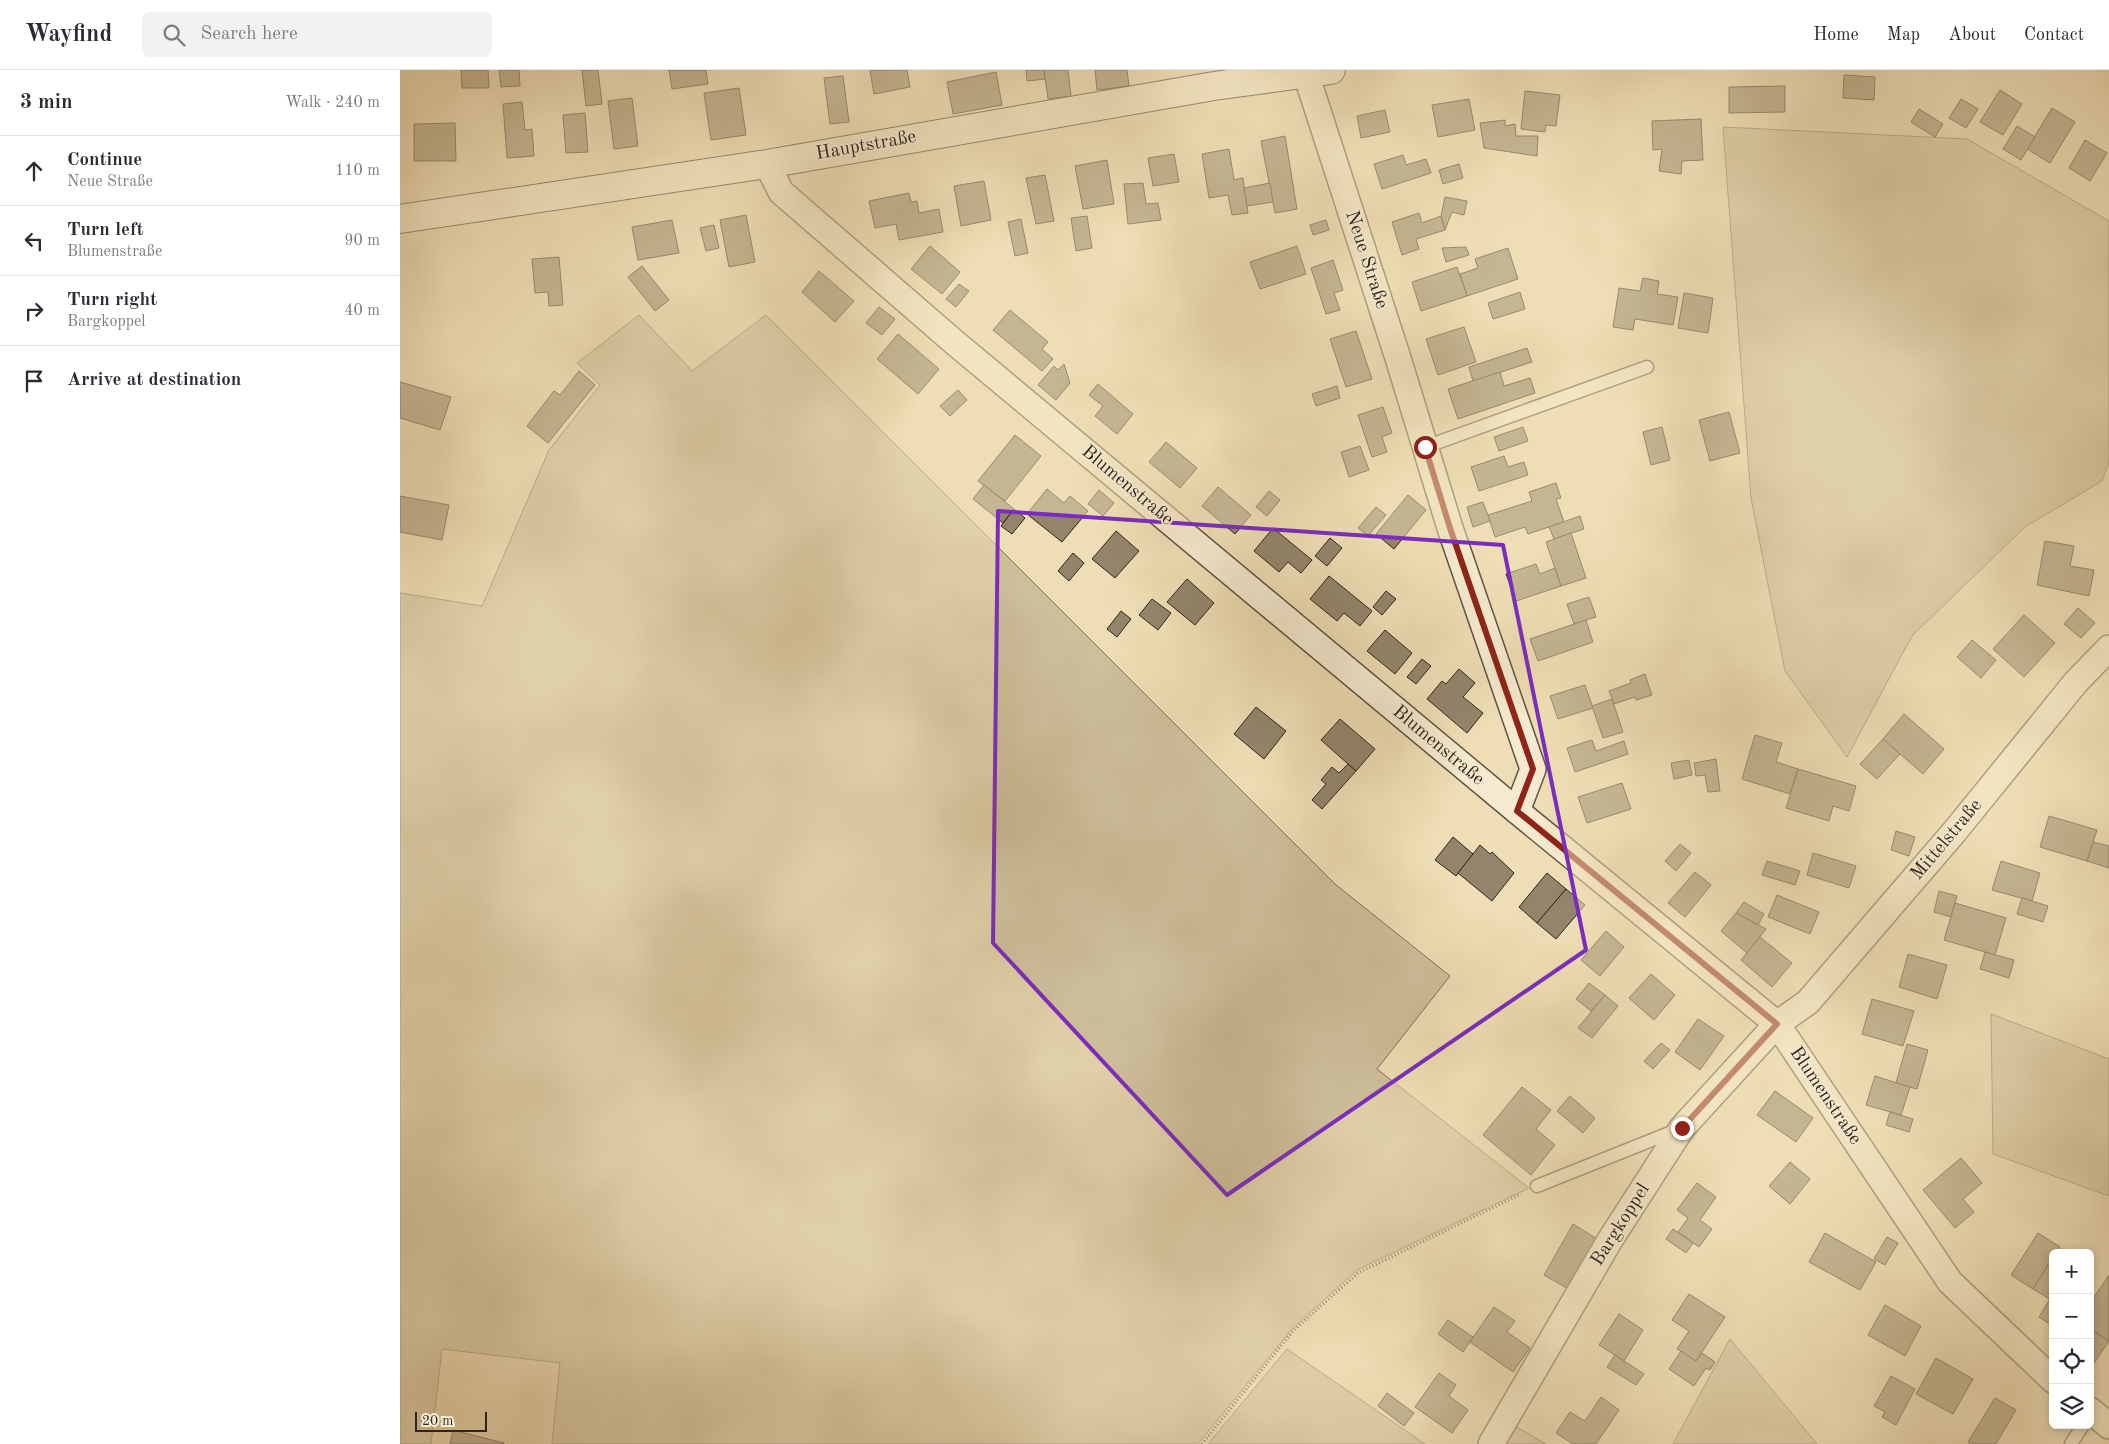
<!DOCTYPE html>
<html lang="en">
<head>
<meta charset="utf-8">
<style>
  :root { --surface:#fff; --page:#f2f2f3; --text:#2b2b33; --muted:#7c7c81; --line:#e1e1e2 }
  body { margin:0; font-family:"Old Standard TT",serif; background:var(--page); color:var(--text) }
  .controls { position:absolute; right:15px; bottom:15px; display:grid; overflow:hidden; border-radius:8px; box-shadow:0 2px 8px #0003 }
  .controls button { width:45px; height:45px; display:grid; place-items:center; padding:0; border:0; border-bottom:1px solid var(--line); background:var(--surface); color:var(--text); font:25px sans-serif }
  .scale { position:absolute; left:15px; bottom:12px; width:72px; box-sizing:border-box; padding-left:5px; border:2px solid #2f251d; border-top:0; font-size:14px; line-height:18px; white-space:nowrap; color:#2f251d; -webkit-text-stroke:4px #f5eacf; paint-order:stroke }
  .stop { position:absolute; width:15px; height:15px; margin:-11px; border:4px solid #8f2418; border-radius:50%; background:#fff }
  .stop.end { background:#8f2418; border-color:#fff; box-shadow:0 1px 5px #0008 }
  .list { margin:0; padding:0; list-style:none }
  h2 { display:flex; justify-content:space-between; align-items:center; height:65px; margin:0; padding:0 20px; font-size:21px }
  h2 small { font-size:16px; font-weight:400; color:var(--muted) }
  .list li { display:grid; grid-template-columns:32px 1fr auto; gap:15px; align-items:center; box-sizing:border-box; height:70px; padding:0 20px; border-top:1px solid var(--line) }
  .list b { display:block; font-size:19px; white-space:nowrap }
  .list p { margin:0; font-size:16px; white-space:nowrap; color:var(--muted) }
  .list em { font-size:16px; font-style:normal; color:var(--muted) }
  .icon { flex:none; width:28px; height:28px; fill:none; stroke:currentColor; stroke-width:2; stroke-linecap:round; stroke-linejoin:round }
  .map { position:relative; flex:none; width:1709px; height:1374px; overflow:hidden }
  header { display:flex; align-items:center; gap:30px; box-sizing:border-box; height:70px; padding:0 25px; background:var(--surface); border-bottom:1px solid var(--line) }
  header strong { font-size:24px }
  nav { display:flex; gap:28px; margin-inline-start:auto; font-size:18px }
  .search { width:350px; height:45px; background:var(--page); display:flex; align-items:center; gap:12px; box-sizing:border-box; padding:0 18px; border-radius:8px; color:var(--muted); font-size:19px }
  main { display:flex }
  aside { flex:1; background:var(--surface) }
  .map>svg:first-child { display:block }
  .green { fill:#cebf9b; stroke:#7e725c }
  .building { fill:#93856c; stroke:#2f251d }
  .lines { fill:none; stroke-linecap:round; stroke-linejoin:round }
  .lane-casing { stroke:#5f5343; stroke-width:15 }
  .street-casing { stroke:#5f5343; stroke-width:28 }
  .secondary-casing { stroke:#2f251d; stroke-width:30 }
  .path { stroke:#2f251d; stroke-width:3; stroke-dasharray:1 2.5; stroke-linecap:butt }
  .lane { stroke:#f5eacf; stroke-width:12 }
  .street { stroke:#f5eacf; stroke-width:25 }
  .secondary { stroke:#f5eacf; stroke-width:28 }
  .route { stroke:#8f2418; stroke-width:6 }
  .marked { fill:none; stroke:#7b2cbf; stroke-width:4; stroke-linejoin:round }
  .labels { text-anchor:middle; dominant-baseline:central; stroke-width:4; stroke-linejoin:round; paint-order:stroke }
  .street-label { font-size:19px; fill:#2f251d; stroke:#f5eacf }
</style>
</head>
<body>
<header>
<strong>Wayfind</strong>
<div class="search"><svg class="icon" aria-label="search" viewBox="0 0 24 24"><circle cx="10" cy="10" r="6"/><path d="M15 15l6 6"/></svg>Search here</div>
<nav><a>Home</a><a>Map</a><a>About</a><a>Contact</a></nav>
</header>
<main>
<aside>
<h2>3 min<small>Walk · 240 m</small></h2>
<ul class="list">
<li><svg class="icon" aria-label="ahead" viewBox="0 0 24 24"><path d="M12 20V5M6 11l6-6 6 6"/></svg><div><b>Continue</b><p>Neue Straße</p></div><em>110 m</em></li>
<li><svg class="icon" aria-label="left" viewBox="0 0 24 24"><path d="M17 20v-9H6M10 6l-5 5 5 5"/></svg><div><b>Turn left</b><p>Blumenstraße</p></div><em>90 m</em></li>
<li><svg class="icon" aria-label="right" viewBox="0 0 24 24"><path d="M7 20v-9h11M14 6l5 5-5 5"/></svg><div><b>Turn right</b><p>Bargkoppel</p></div><em>40 m</em></li>
<li><svg class="icon" aria-label="arrive" viewBox="0 0 24 24"><path d="M6 21V4h12l-3 4 3 4H6"/></svg><div><b>Arrive at destination</b></div></li>
</ul>
</aside>
<div class="map">
<svg width="1709" height="1374" viewBox="0 0 1709 1374">
  <rect width="100%" height="100%" fill="#efdeb5"/>
  <filter id="stains"><feTurbulence type="fractalNoise" baseFrequency=".004" numOctaves="4"/><feColorMatrix values="0 0 0 0 .2 0 0 0 0 .09 0 0 0 0 .02 0 0 0 .5 -.17"/></filter>
  <radialGradient id="worn" r=".72"><stop offset=".6" stop-color="#630" stop-opacity="0"/><stop offset="1" stop-color="#630" stop-opacity=".3"/></radialGradient>
  <g class="green">
    <path d="M1323,57L1567,69L1709,151V391L1702,411L1625,457L1512,566L1447,687L1385,601L1351,428Z"/>
    <path d="M239,245L292,301L366,245L935,814L1050,906L977,999L1129,1118L957,1200L892,1259L798,1374H152L160,1293L42,1279L31,1374H0V523L82,536L149,380L200,315L177,293Z"/>
    <path d="M1591,944L1709,989V1126L1593,1084Z"/>
    <path d="M1330,1269L1417,1374H1273Z"/>
    <path d="M887,1279L1025,1374H808Z"/>
    <path d="M1108,1352L1146,1374H1096Z"/>
  </g>
  <g class="building">
    <path d="M61,0H88L89,18H62Z"/>
    <path d="M99,0H119L120,16L101,17Z"/>
    <path d="M182,0H198L202,34L186,36Z"/>
    <path d="M269,0H306L308,14L272,19Z"/>
    <path d="M470,0H507L510,17L474,24Z"/>
    <path d="M626,0H644L645,9L627,11Z"/>
    <path d="M644,0H668L671,26L648,29Z"/>
    <path d="M695,0H727L729,16L697,20Z"/>
    <path d="M596,2L602,35L553,44L547,12Z"/>
    <path d="M1444,5L1475,7L1474,30L1443,28Z"/>
    <path d="M443,6L449,52L430,54L424,8Z"/>
    <path d="M1385,16V42L1329,43V17Z"/>
    <path d="M339,18L346,65L311,70L304,23Z"/>
    <path d="M1600,20L1622,34L1603,65L1580,52Z"/>
    <path d="M1125,21L1160,25L1156,56L1146,55L1145,62L1121,59Z"/>
    <path d="M232,28L238,76L214,79L208,31Z"/>
    <path d="M1069,29L1075,60L1038,67L1032,35Z"/>
    <path d="M1561,29L1578,39L1566,58L1549,48Z"/>
    <path d="M122,32L125,60L132,59L134,86L107,88L103,34Z"/>
    <path d="M1652,38L1675,52L1650,93L1627,79Z"/>
    <path d="M1519,39L1543,54L1535,67L1511,52Z"/>
    <path d="M985,40L990,62L961,68L957,46Z"/>
    <path d="M185,43L188,82L166,83L163,45Z"/>
    <path d="M1301,49L1303,90L1282,91L1281,104L1259,101L1262,79L1253,80L1252,51Z"/>
    <path d="M1105,50V56L1115,54L1116,66H1138L1137,86L1084,78L1080,53Z"/>
    <path d="M55,53L56,91H14V54Z"/>
    <path d="M1617,56L1635,67L1621,90L1603,79Z"/>
    <path d="M885,66L897,139L875,143L861,71Z"/>
    <path d="M1685,70L1707,83L1690,111L1669,98Z"/>
    <path d="M829,79L834,110L843,108L848,143L832,145L828,125L809,128L802,84Z"/>
    <path d="M774,84L779,112L753,116L748,88Z"/>
    <path d="M1003,85L1006,95L1026,89L1031,103L982,119L974,94Z"/>
    <path d="M707,90L714,134L683,139L675,96Z"/>
    <path d="M1059,94L1063,108L1043,114L1039,100Z"/>
    <path d="M645,105L654,151L636,154L626,108Z"/>
    <path d="M584,111L591,150L561,156L554,116Z"/>
    <path d="M743,113L746,134L758,133L761,150L728,154L724,114Z"/>
    <path d="M870,113L873,132L847,136L844,118Z"/>
    <path d="M509,123L511,132L517,131L519,143L539,139L543,162L499,170L496,154L475,158L469,131Z"/>
    <path d="M1045,127L1067,131L1064,145L1052,142L1045,160L1041,146Z"/>
    <path d="M1019,143L1022,153L1041,146L1045,160L1016,169L1019,179L1002,185L992,152Z"/>
    <path d="M346,145L355,192L329,197L320,150Z"/>
    <path d="M687,146L692,178L676,181L671,148Z"/>
    <path d="M621,149L628,183L615,186L608,152Z"/>
    <path d="M272,150L279,183L238,190L232,157Z"/>
    <path d="M926,150L929,160L913,165L910,155Z"/>
    <path d="M314,155L319,178L306,181L300,158Z"/>
    <path d="M530,176L560,202L542,224L511,199Z"/>
    <path d="M897,176L906,204L860,219L850,192Z"/>
    <path d="M1066,177L1069,185L1046,192L1042,178Z"/>
    <path d="M1108,178L1118,209L1067,226L1060,204L1078,198L1075,189Z"/>
    <path d="M159,187L163,235L149,236L148,222L135,223L132,189Z"/>
    <path d="M933,190L943,220L934,223L940,240L926,244L911,198Z"/>
    <path d="M242,196L269,230L255,241L228,207Z"/>
    <path d="M1057,197L1067,226L1021,241L1012,212Z"/>
    <path d="M419,201L454,231L435,252L402,222Z"/>
    <path d="M1243,208L1259,211L1257,224L1278,227L1273,255L1235,249L1233,260L1213,257L1219,218L1240,221Z"/>
    <path d="M559,214L569,221L556,237L546,229Z"/>
    <path d="M1120,222L1125,239L1093,249L1088,233Z"/>
    <path d="M1284,223L1313,228L1308,263L1278,258Z"/>
    <path d="M479,237L495,249L482,265L466,253Z"/>
    <path d="M610,240L648,272L642,279L653,289L642,301L593,260Z"/>
    <path d="M1064,257L1076,292L1038,305L1026,269Z"/>
    <path d="M956,261L972,309L946,317L930,269Z"/>
    <path d="M498,264L539,299L518,324L477,289Z"/>
    <path d="M1127,278L1132,292L1073,311L1069,297Z"/>
    <path d="M664,294L670,313L656,330L638,315L654,296L658,300Z"/>
    <path d="M179,301L195,315L148,373L127,356L154,321L160,325Z"/>
    <path d="M1100,302L1104,316L1130,308L1135,323L1058,349L1048,319Z"/>
    <path d="M0,312L51,327L40,360L0,348Z"/>
    <path d="M698,314L733,344L717,364L695,346L703,336L689,325Z"/>
    <path d="M937,316L940,328L916,336L912,324Z"/>
    <path d="M558,320L567,330L550,346L540,336Z"/>
    <path d="M983,337L992,363L982,367L987,382L972,387L958,345Z"/>
    <path d="M1329,342L1340,383L1310,391L1299,350Z"/>
    <path d="M1123,357L1128,371L1099,381L1094,367Z"/>
    <path d="M1262,357L1270,390L1251,395L1243,362Z"/>
    <path d="M615,365L641,386L605,431L578,411Z"/>
    <path d="M766,372L797,398L780,418L749,392Z"/>
    <path d="M960,376L969,400L949,407L941,382Z"/>
    <path d="M1104,386L1108,397L1124,392L1128,405L1079,421L1071,397Z"/>
    <path d="M1156,413L1161,428L1156,429L1164,452L1128,464L1125,457L1095,467L1088,445L1132,431L1129,422Z"/>
    <path d="M584,415L614,439L603,453L573,429Z"/>
    <path d="M818,417L851,445L835,464L802,436Z"/>
    <path d="M647,419L664,433L670,426L688,441L662,472L627,444Z"/>
    <path d="M699,420L714,433L703,446L688,434Z"/>
    <path d="M869,421L880,430L867,446L856,437Z"/>
    <path d="M1008,425L1026,440L994,479L976,464Z"/>
    <path d="M0,426L49,435L42,470L0,462Z"/>
    <path d="M1083,432L1090,451L1073,457L1067,437Z"/>
    <path d="M976,437L986,445L968,466L958,458Z"/>
    <path d="M614,439L625,448L612,464L601,456Z"/>
    <path d="M1180,446L1184,459L1154,469L1149,457Z"/>
    <path d="M873,458L912,490L901,503L888,492L879,502L854,481Z"/>
    <path d="M716,461L739,481L715,508L692,489Z"/>
    <path d="M1171,463L1186,508L1161,516L1146,472Z"/>
    <path d="M930,468L942,478L927,496L915,486Z"/>
    <path d="M1645,471L1674,476L1670,496L1694,500L1689,526L1637,515Z"/>
    <path d="M673,483L684,493L669,511L658,501Z"/>
    <path d="M1136,494L1140,504L1155,498L1161,516L1116,531L1106,504Z"/>
    <path d="M929,506L972,541L960,556L944,543L937,551L910,529Z"/>
    <path d="M787,509L814,533L795,555L767,532Z"/>
    <path d="M986,521L996,529L982,545L973,537Z"/>
    <path d="M1189,527L1196,547L1174,554L1167,534Z"/>
    <path d="M752,529L771,543L758,560L739,545Z"/>
    <path d="M1678,538L1695,553L1681,568L1664,554Z"/>
    <path d="M721,541L731,549L717,567L707,559Z"/>
    <path d="M1624,545L1655,573L1624,607L1593,579Z"/>
    <path d="M1186,550L1193,572L1138,591L1130,569Z"/>
    <path d="M985,560L1012,583L995,604L967,581Z"/>
    <path d="M1572,570L1596,590L1581,608L1557,587Z"/>
    <path d="M1022,589L1031,596L1016,614L1007,607Z"/>
    <path d="M1059,599L1075,613L1063,627L1083,643L1067,663L1027,629L1042,611L1046,614Z"/>
    <path d="M1245,604L1252,625L1236,630L1235,627L1214,634L1209,621L1231,613L1230,610Z"/>
    <path d="M1185,615L1193,638L1158,649L1150,626Z"/>
    <path d="M1212,629L1223,662L1203,668L1192,636Z"/>
    <path d="M856,637L886,661L864,689L834,664Z"/>
    <path d="M1504,644L1544,679L1523,704L1483,669Z"/>
    <path d="M940,649L975,679L956,701L921,670Z"/>
    <path d="M1355,665L1382,673L1376,692L1398,699L1390,724L1342,709Z"/>
    <path d="M1483,669L1500,684L1477,709L1460,694Z"/>
    <path d="M1192,670L1196,681L1224,671L1228,684L1175,702L1167,678Z"/>
    <path d="M1316,689L1320,721L1308,722L1305,705L1296,706L1294,693Z"/>
    <path d="M1289,690L1292,705L1274,709L1271,693Z"/>
    <path d="M948,694L956,701L922,739L912,730L926,714L921,710L932,697L939,703Z"/>
    <path d="M1398,699L1456,716L1449,741L1433,736L1429,751L1386,738Z"/>
    <path d="M1222,713L1231,739L1187,753L1178,727Z"/>
    <path d="M1649,746L1697,760L1687,791L1640,777Z"/>
    <path d="M1496,761L1515,767L1509,786L1491,780Z"/>
    <path d="M1053,767L1073,784L1056,806L1035,790Z"/>
    <path d="M1693,772L1709,776V798L1687,791Z"/>
    <path d="M1280,774L1291,783L1276,801L1265,791Z"/>
    <path d="M1080,775L1090,784L1092,782L1114,803L1092,831L1058,803Z"/>
    <path d="M1413,783L1456,796L1449,818L1407,805Z"/>
    <path d="M1367,791L1400,801L1395,815L1362,805Z"/>
    <path d="M1601,791L1640,803L1632,831L1592,820Z"/>
    <path d="M1295,802L1311,815L1285,847L1268,833Z"/>
    <path d="M1147,803L1166,819L1137,853L1119,837Z"/>
    <path d="M1166,819L1185,835L1156,869L1137,853Z"/>
    <path d="M1539,821L1557,826L1551,847L1534,842Z"/>
    <path d="M1377,825L1419,842L1410,864L1368,847Z"/>
    <path d="M1622,828L1648,836L1643,852L1617,844Z"/>
    <path d="M1344,832L1364,844L1358,855L1336,843Z"/>
    <path d="M1555,833L1606,848L1595,885L1544,870Z"/>
    <path d="M1336,843L1366,859L1347,883L1321,861Z"/>
    <path d="M1206,861L1224,877L1200,906L1181,890Z"/>
    <path d="M1360,867L1392,893L1372,917L1341,890Z"/>
    <path d="M1585,882L1614,890L1609,908L1580,899Z"/>
    <path d="M1508,884L1547,895L1537,929L1499,917Z"/>
    <path d="M1251,904L1275,925L1254,950L1229,928Z"/>
    <path d="M1189,913L1205,925L1191,941L1176,929Z"/>
    <path d="M1205,925L1218,936L1192,968L1178,958Z"/>
    <path d="M1472,929L1514,941L1503,976L1462,964Z"/>
    <path d="M1298,949L1324,966L1300,1000L1275,982Z"/>
    <path d="M1261,973L1270,980L1253,999L1244,991Z"/>
    <path d="M1507,974L1528,980L1517,1019L1496,1013Z"/>
    <path d="M1475,1006L1510,1017L1501,1045L1466,1035Z"/>
    <path d="M1122,1017L1151,1040L1136,1059L1155,1075L1131,1105L1083,1065Z"/>
    <path d="M1375,1021L1413,1048L1396,1072L1357,1045Z"/>
    <path d="M1170,1026L1195,1048L1183,1063L1157,1041Z"/>
    <path d="M1490,1042L1513,1049L1509,1062L1486,1055Z"/>
    <path d="M1561,1088L1582,1113L1563,1129L1574,1142L1555,1158L1523,1120Z"/>
    <path d="M1390,1092L1410,1109L1390,1134L1369,1116Z"/>
    <path d="M1297,1113L1316,1127L1300,1150L1312,1159L1299,1177L1278,1162L1288,1148L1277,1140Z"/>
    <path d="M1173,1154L1199,1170L1170,1220L1144,1205Z"/>
    <path d="M1273,1159L1293,1173L1286,1183L1266,1169Z"/>
    <path d="M1425,1163L1476,1192L1460,1220L1409,1192Z"/>
    <path d="M1638,1163L1660,1177L1656,1183H1653V1187L1633,1219L1611,1205Z"/>
    <path d="M1487,1167L1498,1173L1485,1195L1474,1189Z"/>
    <path d="M1653,1187V1231L1633,1219Z"/>
    <path d="M1709,1205V1271L1690,1259V1233Z"/>
    <path d="M1289,1224L1325,1247L1296,1291L1277,1279L1289,1261L1272,1250Z"/>
    <path d="M1650,1229L1653,1231V1256L1639,1247Z"/>
    <path d="M1485,1235L1521,1256L1505,1286L1468,1265Z"/>
    <path d="M1094,1237L1115,1251L1107,1262L1130,1278L1113,1302L1070,1272Z"/>
    <path d="M1219,1244L1243,1260L1224,1291L1199,1275Z"/>
    <path d="M1048,1250L1073,1267L1063,1282L1038,1264Z"/>
    <path d="M1690,1259L1709,1271L1692,1296H1690Z"/>
    <path d="M1281,1281L1296,1291L1302,1283L1315,1292L1310,1300L1306,1298L1294,1316L1269,1299Z"/>
    <path d="M1215,1285L1244,1304L1236,1315L1207,1297Z"/>
    <path d="M1536,1288L1573,1309L1553,1344L1516,1324Z"/>
    <path d="M1039,1303L1056,1315L1049,1326L1068,1340L1052,1363L1015,1337Z"/>
    <path d="M1491,1306L1515,1319L1496,1355L1482,1347L1485,1342L1474,1336Z"/>
    <path d="M987,1323L1014,1343L1004,1356L978,1336Z"/>
    <path d="M1201,1327L1219,1340L1196,1374H1173L1156,1363L1170,1342L1185,1351Z"/>
    <path d="M1595,1328L1616,1340L1596,1374H1570L1568,1372Z"/>
    <path d="M53,1360L104,1373V1374H50Z"/>
  </g>
  <g class="lines">
    <defs>
      <g id="lane">
        <path d="M1025,377L1247,297"/>
        <path d="M1137,1116L1277,1060"/>
        <path d="M1671,1374L1683,1355"/>
      </g>
      <g id="street">
        <path d="M906,4L998,288L1050,458L1133,699L1117,741"/>
        <path d="M367,94L381,122L554,272L1117,741L1377,954L1550,1212L1653,1310"/>
        <path d="M1690,1340L1709,1356"/>
        <path d="M1091,1374L1210,1170L1282,1058L1377,954L1408,932L1555,761L1676,612L1709,578"/>
      </g>
      <path id="secondary" d="M0,149L367,94L814,16L931,0"/>
    </defs>
    <use href="#lane" class="lane-casing"/>
    <use href="#street" class="street-casing"/>
    <use href="#secondary" class="secondary-casing"/>
    <path class="path" d="M802,1374L893,1261L958,1203L1121,1124"/>
    <use href="#lane" class="lane"/>
    <use href="#street" class="street"/>
    <use href="#secondary" class="secondary"/>
  </g>
  <g class="lines">
    <path class="route" d="M1025,377L1050,458L1133,699L1117,741L1377,954L1282,1058"/>
  </g>
  <path d="M0 0H1709V1374H0ZM598,441L1103,475L1186,880L827,1125L593,873Z" fill="#efdeb5" fill-opacity=".55" fill-rule="evenodd"/>
  <path class="marked" d="M598,441L1103,475L1186,880L827,1125L593,873Z"/>
  <g class="labels">
    <g class="street-label">
      <text transform="translate(466 76) rotate(-10)">Hauptstraße</text>
      <text transform="translate(966 190) rotate(72)">Neue Straße</text>
      <text transform="translate(727 416) rotate(40)">Blumenstraße</text>
      <text transform="translate(1038 676) rotate(40)">Blumenstraße</text>
      <text transform="translate(1547 770) rotate(-50)">Mittelstraße</text>
      <text transform="translate(1425 1026) rotate(56)">Blumenstraße</text>
      <text transform="translate(1221 1155) rotate(-58)">Bargkoppel</text>
    </g>
  </g>
  <rect width="100%" height="100%" filter="url(#stains)"/>
  <rect width="100%" height="100%" fill="url(#worn)"/>
</svg>
<div class="controls">
<button>+</button>
<button>−</button>
<button><svg class="icon" aria-label="locate" viewBox="0 0 24 24"><circle cx="12" cy="12" r="6"/><path d="M12 2v4M12 18v4M2 12h4M18 12h4"/></svg></button>
<button><svg class="icon" aria-label="layers" viewBox="0 0 24 24"><path d="M12 4l9 5-9 5-9-5zM3 14l9 5 9-5"/></svg></button>
</div>
<div class="scale">20 m</div>
<div class="stop" style="left:1025px;top:377px"></div>
<div class="stop end" style="left:1282px;top:1058px"></div>
</div>
</main>
</body>
</html>
